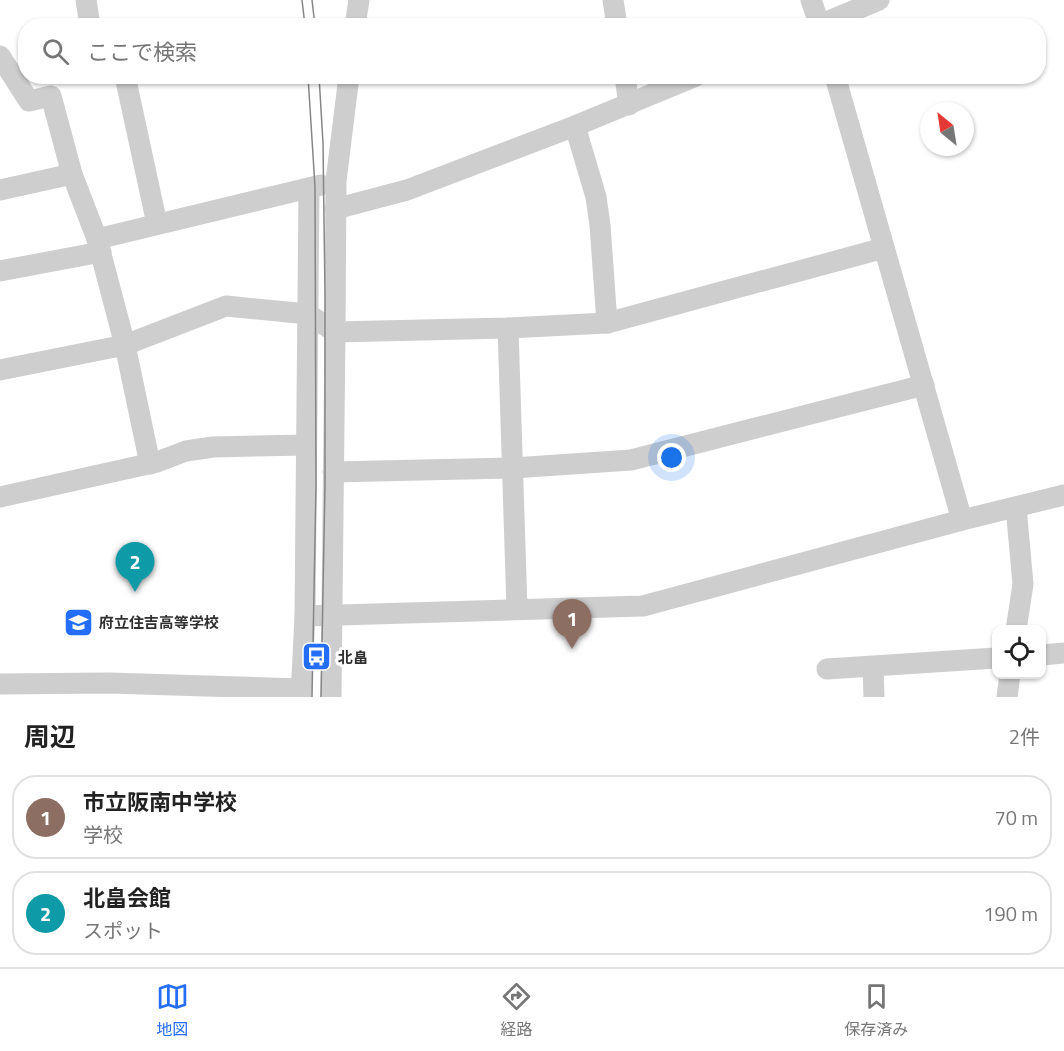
<!DOCTYPE html>
<html lang="ja">
<head>
<meta charset="utf-8">
<style>
  :root { --surface:#fff; --page:#f2f2f2; --text:#222; --muted:#767676; --line:#e0e0e0; --accent:#246df6 }
  body { margin:0; font-family:"Titillium Web","Noto Sans JP",sans-serif; background:var(--page); color:var(--text) }
  .controls { position:absolute; right:18px; bottom:18px; display:grid; overflow:hidden; border-radius:12px; box-shadow:0 2px 4px #0004 }
  .controls button { width:54px; height:54px; display:grid; place-items:center; padding:0; border:0; border-bottom:2px solid var(--line); background:var(--surface); color:var(--text); font:30px sans-serif }
  .compass { position:absolute; left:920px; top:102px; width:54px; height:54px; border-radius:50%; background:var(--surface); box-shadow:0 2px 4px #0004; rotate:330deg }
  .you { position:absolute; left:672px; top:458px; width:21px; height:21px; margin:-15px; border:4px solid #fff; border-radius:50%; background:#1a73e8; box-shadow:0 0 0 9px #1a73e833 }
  .badge { display:grid; place-items:center; width:39px; height:39px; border-radius:50%; background:var(--accent); color:#fff; font-size:20px; font-weight:700 }
  .pin { position:absolute; translate:-50% -50px; filter:drop-shadow(0 2px 3px #0008) }
  .pin::after { content:''; position:absolute; top:32px; width:21px; height:18px; background:inherit; clip-path:polygon(0 0,100% 0,50% 100%) }
  .list { margin:0; padding:0; list-style:none }
  h2 { display:flex; justify-content:space-between; align-items:center; height:78px; margin:0; padding:0 24px; font-size:26px }
  h2 small { font-size:20px; font-weight:400; color:var(--muted) }
  .list li { display:grid; grid-template-columns:39px 1fr auto; gap:18px; align-items:center; box-sizing:border-box; height:84px; margin:0 12px 12px; padding:0 12px; border:2px solid var(--line); border-radius:24px }
  .list b { display:block; font-size:22px; white-space:nowrap }
  .list p { margin:0; font-size:20px; white-space:nowrap; color:var(--muted) }
  .list em { font-size:20px; font-style:normal; color:var(--muted) }
  .icon { flex:none; width:33px; height:33px; fill:none; stroke:currentColor; stroke-width:2; stroke-linecap:round; stroke-linejoin:round }
  .map { position:relative; flex:none; width:1064px; height:697px; overflow:hidden }
  .search { position:absolute; background:var(--surface); box-shadow:0 2px 4px #0004; left:18px; right:18px; top:18px; height:66px; display:flex; align-items:center; gap:15px; box-sizing:border-box; padding:0 21px; border-radius:24px; color:var(--muted); font-size:22px }
  .sheet { height:270px; background:var(--surface) }
  nav { display:flex; justify-content:space-around; align-items:center; box-sizing:border-box; height:84px; border-top:2px solid var(--line); background:var(--surface); font-size:16px; color:var(--muted) }
  nav a { display:grid; justify-items:center; gap:3px }
  nav .on { color:var(--accent) }
  .map>svg:first-child { display:block }
  .lines { fill:none; stroke-linecap:round; stroke-linejoin:round }
  .minor { stroke:#cecece; stroke-width:21 }
  .tram { stroke:#868686; stroke-width:1.5 }
  .labels { text-anchor:middle; dominant-baseline:central; stroke-width:6; stroke-linejoin:round; paint-order:stroke }
  .poi-label { font-size:15px; font-weight:bold; fill:#313131; stroke:#fff; text-anchor:start }
</style>
</head>
<body>
<div class="map">
<svg width="1064" height="697" viewBox="0 0 1064 697">
  <rect width="100%" height="100%" fill="#fff"/>
  <g class="lines">
    <g class="minor">
      <path d="M86,0L90,26"/>
      <path d="M613,0L617,26"/>
      <path d="M811,0L820,26"/>
      <path d="M355,26L359,0"/>
      <path d="M817,26L879,0"/>
      <path d="M0,56L29,101L51,96L72,174L97,239"/>
      <path d="M125,76L157,224"/>
      <path d="M625,76L629,105"/>
      <path d="M835,76L962,520"/>
      <path d="M575,126L596,197L600,225L607,323"/>
      <path d="M0,190L72,174"/>
      <path d="M335,209L407,190L575,126L696,76"/>
      <path d="M0,271L101,252"/>
      <path d="M508,328L517,609"/>
      <path d="M0,370L125,345L226,306L308,314L335,332L508,328L607,323L884,248"/>
      <path d="M150,464L125,345L97,239L321,185"/>
      <path d="M333,472L513,468L631,460L924,385"/>
      <path d="M0,497L157,462L186,451L213,447L306,445"/>
      <path d="M1016,507L1023,584L1016,630"/>
      <path d="M305,616L643,606L962,520L1064,495"/>
      <path d="M1042,655L1064,653"/>
      <path d="M873,667L874,697"/>
      <path d="M827,669L996,658"/>
      <path d="M0,684L109,683L301,689"/>
      <path d="M301,697L305,616L309,189"/>
      <path d="M331,697L335,332L336,181L349,76"/>
      <path d="M1007,697L1010,674"/>
    </g>
    <g class="tram">
      <path d="M302,0L305,26"/>
      <path d="M312,0L315,26"/>
      <path d="M308,76L315,187L316,486L312,697"/>
      <path d="M319,76L323,143L325,294V485L321,697"/>
    </g>
  </g>
  <defs>
    <symbol id="school-square" viewBox="-11 -11 22 22"><rect x="-9" y="-9" width="18" height="18" rx="4" fill="#246df6" stroke="#fff"/><path d="M0-5L7-2L0 1L-7-2ZM-4 1L0 2.5L4 1V4Q0 6-4 4Z" fill="#fff"/></symbol>
    <symbol id="bus-square" viewBox="-11 -11 22 22"><rect x="-9" y="-9" width="18" height="18" rx="4" fill="#246df6" stroke="#fff"/><path d="M-5-6H5V4H4V6H2V4H-2V6H-4V4H-5ZM-3.5-4V0h7V-4ZM-3.5 1.2v1.5H-2V1.2ZM2 1.2v1.5H3.5V1.2Z" fill="#fff"/></symbol>
  </defs>
  <g fill-rule="evenodd">
    <use href="#school-square" x="62" y="606" width="33" height="33"/>
    <use href="#bus-square" x="300" y="640" width="33" height="33"/>
  </g>
  <g class="labels">
    <g class="poi-label">
      <text x="99" y="622">府立住吉高等学校</text>
      <text x="338" y="657">北畠</text>
    </g>
  </g>
</svg>
<div class="controls">
<button><svg class="icon" aria-label="locate" viewBox="0 0 24 24"><circle cx="12" cy="12" r="6"/><path d="M12 2v4M12 18v4M2 12h4M18 12h4"/></svg></button>
</div>
<svg class="compass" viewBox="-18 -18 36 36"><path d="M0-13l5 13h-10z" fill="#e53935"/><path d="M0 13l5-13h-10z" fill="#767676"/></svg>
<div class="you"></div>
<div class="pin badge" style="left:572px;top:649px;background:#8d6e63">1</div>
<div class="pin badge" style="left:135px;top:592px;background:#0f9aa8">2</div>
<div class="search"><svg class="icon" aria-label="search" viewBox="0 0 24 24"><circle cx="10" cy="10" r="6"/><path d="M15 15l6 6"/></svg>ここで検索</div>
</div>
<section class="sheet">
<h2>周辺<small>2件</small></h2>
<ul class="list">
<li><span class="badge" style="background:#8d6e63">1</span><div><b>市立阪南中学校</b><p>学校</p></div><em>70 m</em></li>
<li><span class="badge" style="background:#0f9aa8">2</span><div><b>北畠会館</b><p>スポット</p></div><em>190 m</em></li>
</ul>
</section>
<nav>
<a class="on"><svg class="icon" aria-label="map" viewBox="0 0 24 24"><path d="M3 6l6-2 6 2 6-2v14l-6 2-6-2-6 2zM9 4v14M15 6v14"/></svg>地図</a>
<a><svg class="icon" aria-label="directions" viewBox="0 0 24 24"><path d="M12 3l9 9-9 9-9-9zM9 14v-3h6M13 9l2 2-2 2"/></svg>経路</a>
<a><svg class="icon" aria-label="saved" viewBox="0 0 24 24"><path d="M7 4h10v16l-5-4-5 4z"/></svg>保存済み</a>
</nav>
</body>
</html>
